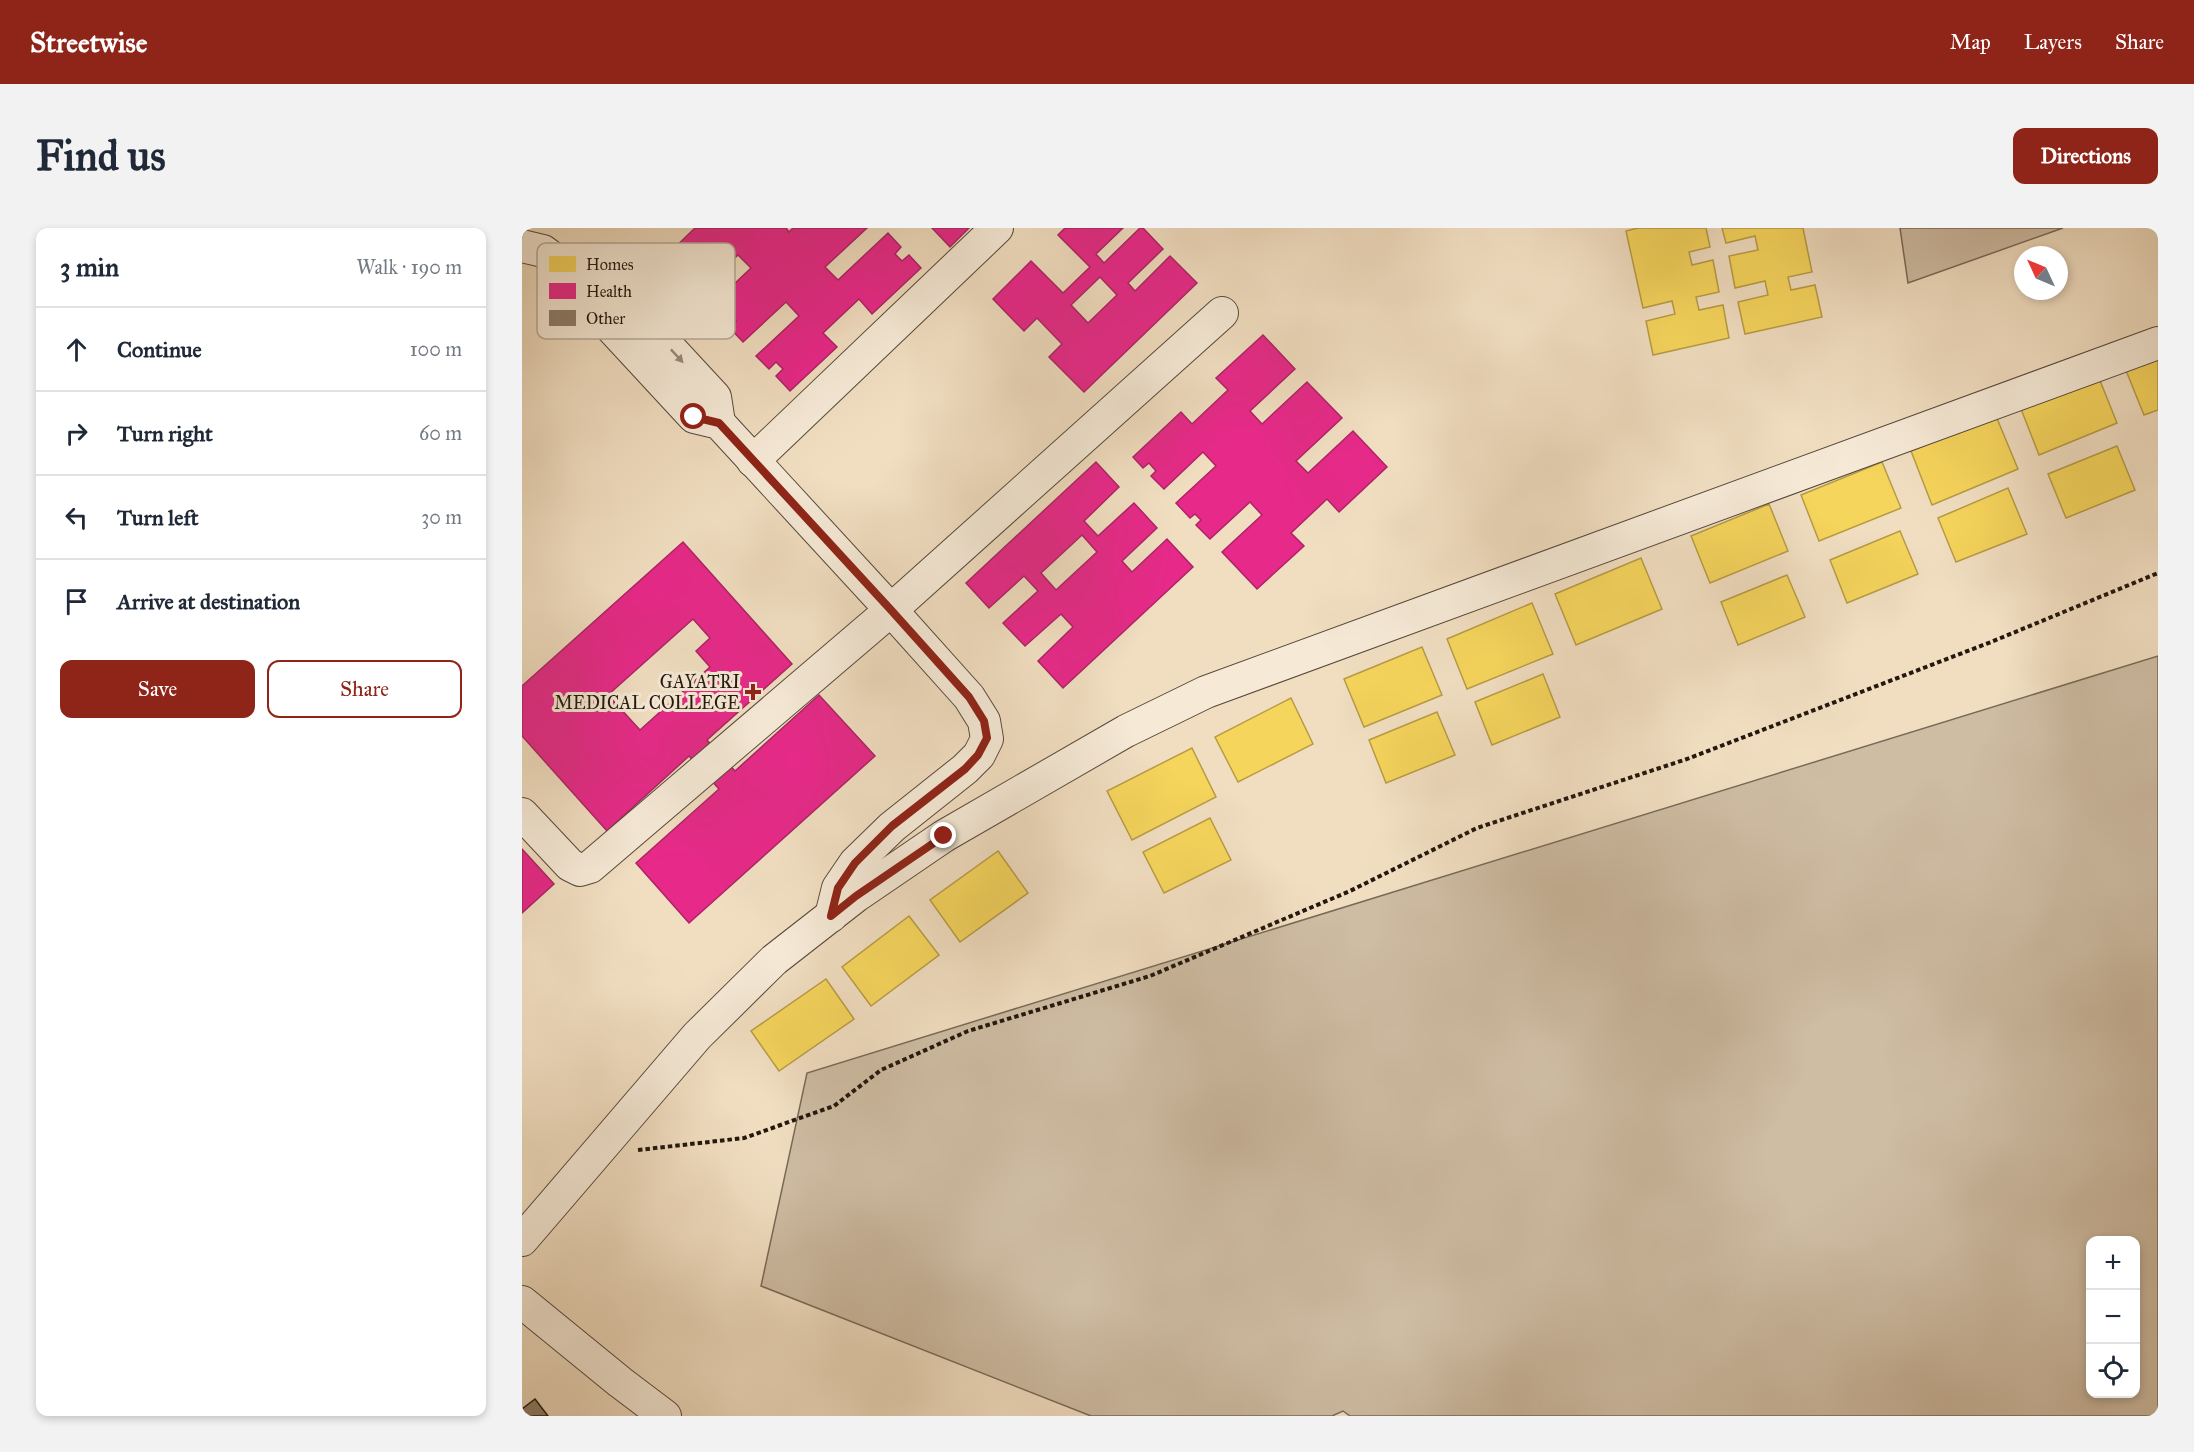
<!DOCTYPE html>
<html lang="en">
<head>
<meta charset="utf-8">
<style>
  :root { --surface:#fff; --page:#f2f2f3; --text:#1f2937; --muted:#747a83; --line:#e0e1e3; --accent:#8f2418 }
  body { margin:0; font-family:"IM FELL Great Primer",serif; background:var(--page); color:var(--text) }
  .controls { position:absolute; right:18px; bottom:18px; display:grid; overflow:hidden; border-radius:12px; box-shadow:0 3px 9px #0003 }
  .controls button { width:54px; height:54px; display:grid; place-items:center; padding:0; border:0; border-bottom:2px solid var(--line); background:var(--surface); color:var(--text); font:30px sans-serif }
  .compass { position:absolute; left:1492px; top:18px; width:54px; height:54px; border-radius:50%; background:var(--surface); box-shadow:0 3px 9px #0003; rotate:314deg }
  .stop { position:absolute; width:18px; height:18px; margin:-14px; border:4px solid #8f2418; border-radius:50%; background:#fff }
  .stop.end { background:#8f2418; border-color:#fff; box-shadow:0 2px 6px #0008 }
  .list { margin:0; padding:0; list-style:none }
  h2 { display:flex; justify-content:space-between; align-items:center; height:78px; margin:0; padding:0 24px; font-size:26px }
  h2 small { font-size:20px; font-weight:400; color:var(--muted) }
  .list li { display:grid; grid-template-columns:39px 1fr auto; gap:18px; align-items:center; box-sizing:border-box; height:84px; padding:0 24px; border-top:2px solid var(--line) }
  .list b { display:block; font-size:22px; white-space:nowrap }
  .list em { font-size:20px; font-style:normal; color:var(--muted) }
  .actions { display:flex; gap:12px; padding:18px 24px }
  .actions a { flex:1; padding:14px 0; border:2px solid var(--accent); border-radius:12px; text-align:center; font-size:21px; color:var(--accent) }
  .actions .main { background:var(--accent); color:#fff }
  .icon { flex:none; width:33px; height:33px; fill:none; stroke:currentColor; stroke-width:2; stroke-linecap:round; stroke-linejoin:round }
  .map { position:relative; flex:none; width:1636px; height:1188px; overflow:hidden; border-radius:12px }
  header { display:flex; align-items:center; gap:36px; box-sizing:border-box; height:84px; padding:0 30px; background:var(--accent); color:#fff }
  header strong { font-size:28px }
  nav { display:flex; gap:33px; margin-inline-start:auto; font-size:21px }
  .intro { display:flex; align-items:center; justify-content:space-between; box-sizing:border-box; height:144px; padding:0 36px }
  h1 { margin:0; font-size:42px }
  .button { padding:15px 27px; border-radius:12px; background:var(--accent); color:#fff; font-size:21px; font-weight:700 }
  main { display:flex; gap:36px; padding:0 36px }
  aside { flex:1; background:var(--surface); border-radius:12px; box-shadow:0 3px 9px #0003 }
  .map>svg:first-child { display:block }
  .green { fill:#cebca3; stroke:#786a58; stroke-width:1.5; fill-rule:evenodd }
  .homes { fill:#f6d55c; stroke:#b79c45; stroke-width:1.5 }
  .health { fill:#e7298a; stroke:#ac2465; stroke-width:1.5; fill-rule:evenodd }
  .building { fill:#8e7e6b; stroke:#23170e; stroke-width:1.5 }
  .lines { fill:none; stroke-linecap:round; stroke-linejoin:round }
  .minor-casing { stroke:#56493b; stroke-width:34 }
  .path { stroke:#23170e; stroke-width:4; stroke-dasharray:4.5 3; stroke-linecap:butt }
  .minor { stroke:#f6ead7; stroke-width:32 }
  .oneway { fill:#978b7d }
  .route { stroke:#8f2418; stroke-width:8 }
  .poi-dot { fill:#8f2418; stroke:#f6ead7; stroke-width:2 }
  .labels { text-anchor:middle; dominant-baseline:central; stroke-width:6; stroke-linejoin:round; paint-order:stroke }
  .poi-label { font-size:18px; fill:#23170e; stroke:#f6ead7; text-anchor:end }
  .key { fill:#f6ead7; stroke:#b7ab9b; stroke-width:1.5 }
  .key-label { font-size:16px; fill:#23170e }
</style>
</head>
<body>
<header>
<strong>Streetwise</strong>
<nav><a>Map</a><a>Layers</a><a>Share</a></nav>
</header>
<div class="intro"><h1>Find us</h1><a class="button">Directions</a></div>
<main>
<aside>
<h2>3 min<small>Walk · 190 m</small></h2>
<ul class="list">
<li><svg class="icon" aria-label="ahead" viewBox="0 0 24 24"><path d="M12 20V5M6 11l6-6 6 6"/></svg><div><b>Continue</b></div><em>100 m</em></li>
<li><svg class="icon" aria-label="right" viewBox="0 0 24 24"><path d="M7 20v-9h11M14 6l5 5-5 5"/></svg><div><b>Turn right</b></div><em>60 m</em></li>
<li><svg class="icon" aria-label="left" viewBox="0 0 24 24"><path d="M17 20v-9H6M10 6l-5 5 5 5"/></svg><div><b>Turn left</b></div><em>30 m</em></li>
<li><svg class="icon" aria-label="arrive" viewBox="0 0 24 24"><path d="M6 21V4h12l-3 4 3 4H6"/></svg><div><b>Arrive at destination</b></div></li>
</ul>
<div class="actions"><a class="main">Save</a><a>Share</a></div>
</aside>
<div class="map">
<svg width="1636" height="1188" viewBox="0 0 1636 1188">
  <rect width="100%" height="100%" fill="#f1dec1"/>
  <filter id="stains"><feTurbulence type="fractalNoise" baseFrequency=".00333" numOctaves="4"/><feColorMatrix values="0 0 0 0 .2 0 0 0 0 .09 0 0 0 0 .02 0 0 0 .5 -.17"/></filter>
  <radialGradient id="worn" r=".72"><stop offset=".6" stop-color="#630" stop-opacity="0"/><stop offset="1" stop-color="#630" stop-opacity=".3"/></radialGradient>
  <g class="green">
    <path d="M1378,0H1541L1386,55Z"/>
    <path d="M1636,428V1188H828L821,1183L810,1188H569L239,1058L285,845ZM1568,1012H1614V1166H1568Z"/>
  </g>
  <g class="homes">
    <path d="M1116,0H1184L1188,19L1167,24L1170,37L1191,32L1197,64L1174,69L1177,82L1201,77L1207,110L1131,127L1124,93L1153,86L1150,73L1121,80L1104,3Z"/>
    <path d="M1200,0H1281L1290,44L1266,49L1269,62L1293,57L1300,89L1223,106L1216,74L1246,67L1243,53L1213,60L1207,28L1236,22L1233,8L1204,15Z"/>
    <path d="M1636,127V182L1622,187L1603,140Z"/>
    <path d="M1577,150L1595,195L1517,227L1499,181Z"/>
    <path d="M1474,188L1496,241L1410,277L1389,223Z"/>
    <path d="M1595,218L1613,262L1544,290L1526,246Z"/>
    <path d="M1360,234L1379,280L1297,313L1279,267Z"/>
    <path d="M1486,260L1505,306L1434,334L1416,290Z"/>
    <path d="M1247,276L1266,323L1188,355L1169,308Z"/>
    <path d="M1378,303L1396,346L1325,375L1308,332Z"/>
    <path d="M1119,330L1140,381L1054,417L1033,366Z"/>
    <path d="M1265,347L1283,389L1216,417L1199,374Z"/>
    <path d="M1010,375L1031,426L945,461L925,411Z"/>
    <path d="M900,419L920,467L842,499L822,451Z"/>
    <path d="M1021,446L1038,489L970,517L953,474Z"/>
    <path d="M769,470L791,516L716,554L693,509Z"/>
    <path d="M915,484L933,527L864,555L847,512Z"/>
    <path d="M670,520L694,569L610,612L585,563Z"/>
    <path d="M688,590L709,632L642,665L621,624Z"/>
    <path d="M476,623L506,665L438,714L408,672Z"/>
    <path d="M387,688L417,727L349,778L320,739Z"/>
    <path d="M304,751L332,791L257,843L229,803Z"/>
  </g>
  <g class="health">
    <path d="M173,0H264L267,4L271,0H345L303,39L316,52L366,5L379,19L373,26L380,33L387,27L399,40L350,86L337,71L301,105L315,119L268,163L254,148L261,141L254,134L247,141L234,128L277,88L264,74L221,114L207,99L214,93L208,86L201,92L188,79L229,40L216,27L175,65L162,51L169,44L162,37L155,44L142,30Z"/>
    <path d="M410,0H447L428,19Z"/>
    <path d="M543,0H601L574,26L582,35L618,0H621L641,21L606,55L613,63L648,28L675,55L562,164L527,129L540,116L515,90L502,103L471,71L509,33L541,65L568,39L536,7ZM578,49L595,67L566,95L549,77Z"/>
    <path d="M741,107L773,141L728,183L740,196L785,154L820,190L774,233L786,245L831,203L865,239L817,284L805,271L769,305L782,318L735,361L700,324L740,287L728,274L688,311L674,297L679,292L673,286L668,290L654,275L694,238L681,224L642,261L629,248L634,243L627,235L621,240L611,229L659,184L670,196L706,162L694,150Z"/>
    <path d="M574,234L597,259L562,293L576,308L612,275L635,300L600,333L610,344L645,311L671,339L541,460L516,433L551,399L539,386L503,418L481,395L516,363L502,348L467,380L444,355ZM560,307L575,324L534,362L519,345Z"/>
    <path d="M161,314L270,436L185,512L213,543L297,467L353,528L167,695L114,635L197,561L167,528L85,603L0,508V458ZM171,391L188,410L174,423L188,439L118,502L86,467Z"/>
    <path d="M0,621L32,656L0,685Z"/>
  </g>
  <path class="building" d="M13,1171L26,1188H0V1181Z"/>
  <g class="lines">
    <defs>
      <g id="minor">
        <path d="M0,18L21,23L63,54L93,61L193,169L197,195"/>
        <path d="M63,54L73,82L172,189L197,195L369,382L447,469L462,493L465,511L457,527L443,541L370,599L333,635L316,660L309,688"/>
        <path d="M231,233L475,0"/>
        <path d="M0,586L48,637L58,642L68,639L369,382L700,85"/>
        <path d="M0,1012L175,808L252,732L334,668L422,608L604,503L684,464L1636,115"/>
        <path d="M0,1074L98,1154L143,1188"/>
      </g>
    </defs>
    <use href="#minor" class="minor-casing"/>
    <path class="path" d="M116,922L222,910L312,878L359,842L446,803L628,748L828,663L955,600L1165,531L1469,414L1636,345"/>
    <use href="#minor" class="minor"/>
  </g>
  <defs><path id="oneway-solid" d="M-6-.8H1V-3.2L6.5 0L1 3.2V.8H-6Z" transform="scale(1.5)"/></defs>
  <use class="oneway" href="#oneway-solid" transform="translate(155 128) rotate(47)"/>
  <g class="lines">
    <path class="route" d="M172,189L197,195L369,382L447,469L462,493L465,510L456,527L443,541L370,598L333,635L316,660L309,688L334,668L422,608"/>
  </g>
  <path class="poi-dot" d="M228 455h6v6h6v6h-6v6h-6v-6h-6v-6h6z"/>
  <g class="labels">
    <g class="poi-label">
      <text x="218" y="454">GAYATRI<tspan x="218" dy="21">MEDICAL COLLEGE</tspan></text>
    </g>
  </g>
  <rect x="15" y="15" width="198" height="96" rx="9" class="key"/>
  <rect x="27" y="28" width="27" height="16" fill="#f6d55c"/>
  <rect x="27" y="55" width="27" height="16" fill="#e7298a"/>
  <rect x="27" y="82" width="27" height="16" fill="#8e7e6b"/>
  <g class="key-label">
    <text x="64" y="42">Homes</text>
    <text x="64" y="69">Health</text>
    <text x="64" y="96">Other</text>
  </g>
  <rect width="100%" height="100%" filter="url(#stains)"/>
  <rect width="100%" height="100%" fill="url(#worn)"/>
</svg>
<div class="controls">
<button>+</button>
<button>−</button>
<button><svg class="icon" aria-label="locate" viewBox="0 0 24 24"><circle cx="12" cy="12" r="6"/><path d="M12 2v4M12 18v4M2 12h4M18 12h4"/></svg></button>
</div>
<svg class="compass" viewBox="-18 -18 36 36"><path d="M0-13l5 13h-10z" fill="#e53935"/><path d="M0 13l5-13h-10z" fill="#747a83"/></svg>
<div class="stop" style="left:172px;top:189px"></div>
<div class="stop end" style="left:422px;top:608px"></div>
</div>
</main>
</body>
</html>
